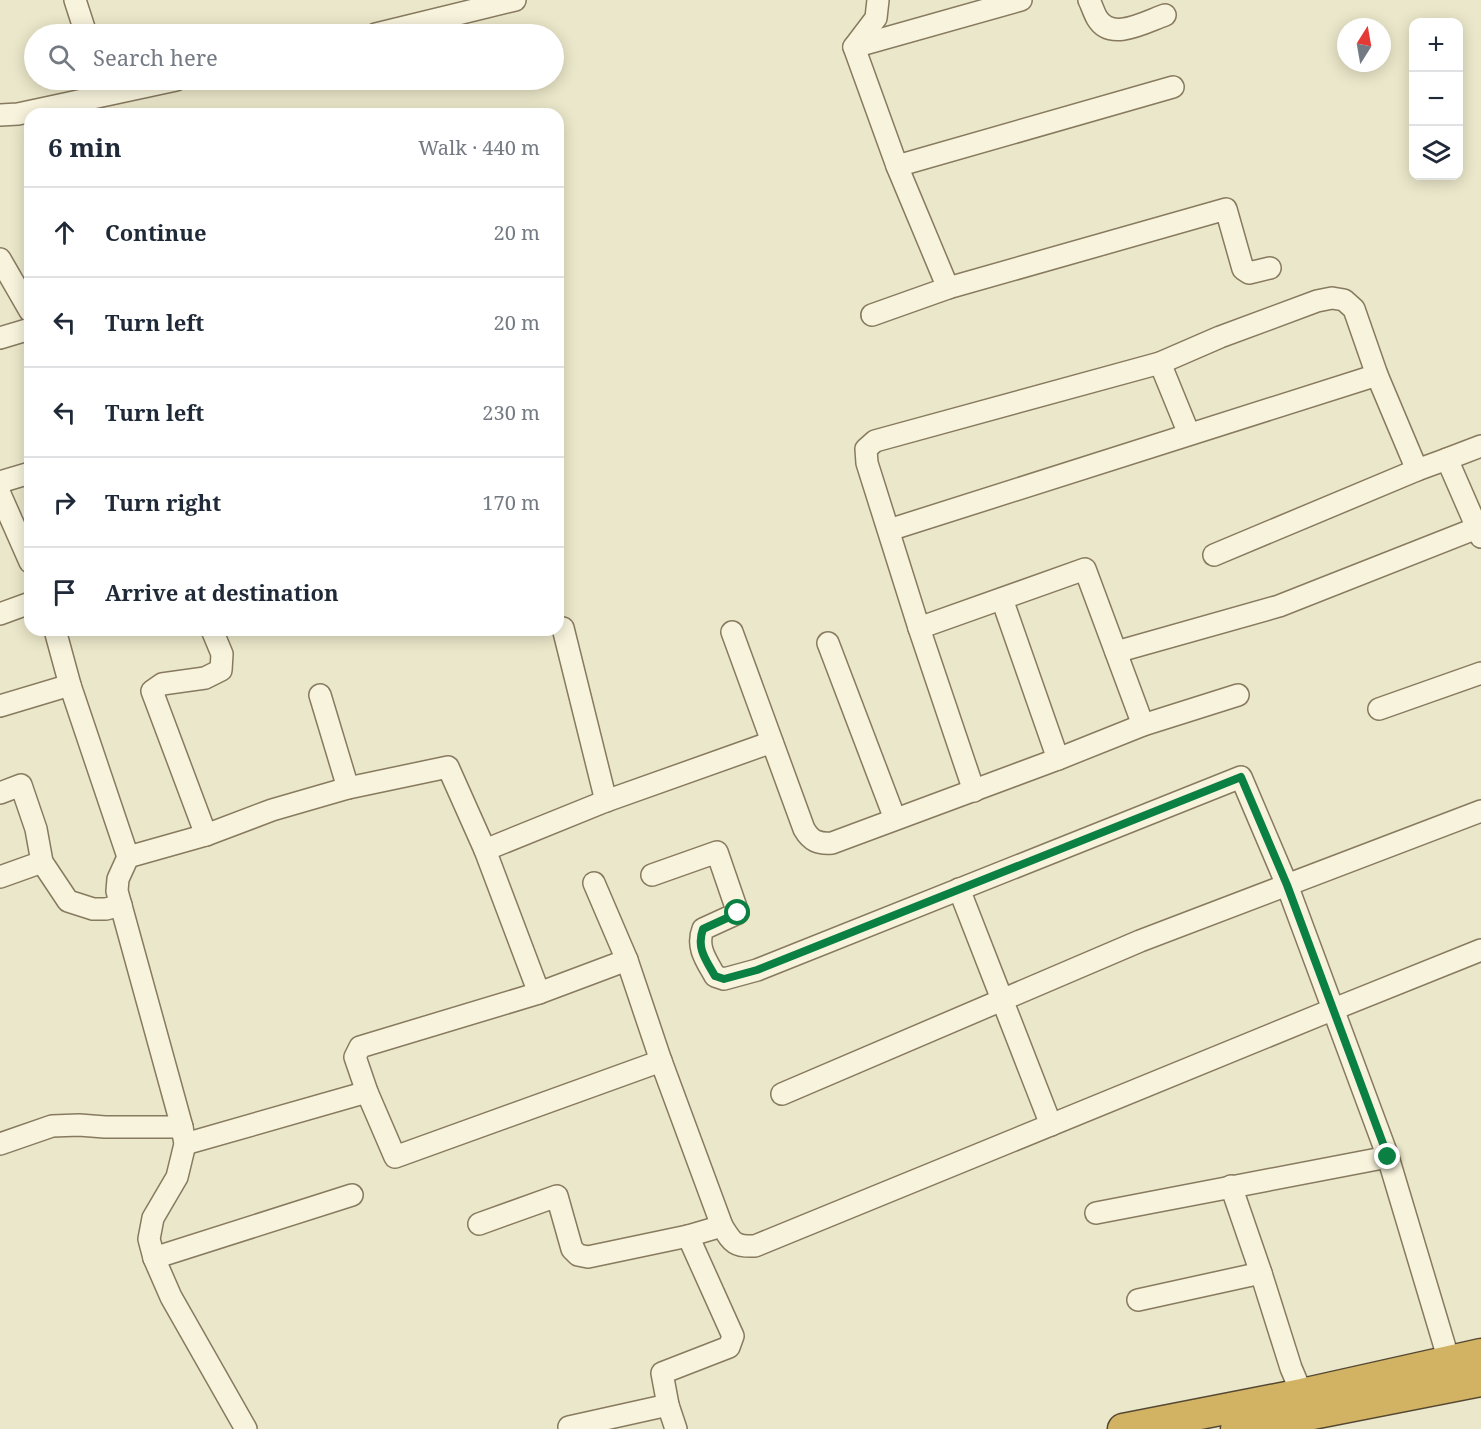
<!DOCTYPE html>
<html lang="en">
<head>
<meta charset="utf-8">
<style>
  :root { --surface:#fff; --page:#f6f6f7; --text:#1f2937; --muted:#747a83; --line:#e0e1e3 }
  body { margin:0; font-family:"Noto Serif",serif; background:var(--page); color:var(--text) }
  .controls { position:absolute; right:18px; top:18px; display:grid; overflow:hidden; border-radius:12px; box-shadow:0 3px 15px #0003 }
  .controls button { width:54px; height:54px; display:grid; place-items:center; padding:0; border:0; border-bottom:2px solid var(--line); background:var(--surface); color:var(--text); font:30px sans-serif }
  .compass { position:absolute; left:1337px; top:18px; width:54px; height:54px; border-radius:50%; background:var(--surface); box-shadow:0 3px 15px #0003; rotate:11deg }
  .stop { position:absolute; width:18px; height:18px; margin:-14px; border:4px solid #0b8043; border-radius:50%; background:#fff }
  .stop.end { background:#0b8043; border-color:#fff; box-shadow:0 2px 6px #0008 }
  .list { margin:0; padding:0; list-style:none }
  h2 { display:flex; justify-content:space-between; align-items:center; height:78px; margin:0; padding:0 24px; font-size:26px }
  h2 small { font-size:20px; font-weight:400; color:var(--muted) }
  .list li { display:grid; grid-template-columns:39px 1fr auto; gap:18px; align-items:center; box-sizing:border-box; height:90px; padding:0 24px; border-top:2px solid var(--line) }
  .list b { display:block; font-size:22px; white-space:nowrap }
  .list em { font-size:20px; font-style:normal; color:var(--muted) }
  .icon { flex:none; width:33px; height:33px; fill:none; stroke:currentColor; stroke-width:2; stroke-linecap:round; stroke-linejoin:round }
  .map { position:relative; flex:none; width:1481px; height:1429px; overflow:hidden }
  .search { position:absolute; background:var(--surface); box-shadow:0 3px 15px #0003; left:24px; top:24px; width:540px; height:66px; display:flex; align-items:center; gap:15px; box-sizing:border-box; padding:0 21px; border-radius:33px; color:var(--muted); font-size:22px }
  .panel { position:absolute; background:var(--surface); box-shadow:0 3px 15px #0003; left:24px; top:108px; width:540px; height:528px; border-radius:18px }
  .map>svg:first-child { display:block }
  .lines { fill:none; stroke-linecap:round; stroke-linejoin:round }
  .minor-casing { stroke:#877a5f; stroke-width:24 }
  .highway-casing { stroke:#554833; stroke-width:33 }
  .minor { stroke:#f7f3dc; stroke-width:21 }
  .highway { stroke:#d2b363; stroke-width:30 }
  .route { stroke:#0b8043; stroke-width:8 }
</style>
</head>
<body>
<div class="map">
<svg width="1481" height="1429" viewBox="0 0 1481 1429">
  <rect width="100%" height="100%" fill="#ebe7ca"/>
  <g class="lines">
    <defs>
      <g id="minor">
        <path d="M75,0L86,34"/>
        <path d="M878,0L876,18L854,47L897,166L948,288L1226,209L1243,269L1249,273L1270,268"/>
        <path d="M1089,0C1092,6 1094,13 1097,18C1111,42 1145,22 1165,15"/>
        <path d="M376,34L515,0"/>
        <path d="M854,47L1021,0"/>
        <path d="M0,115L18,114L176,80"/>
        <path d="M897,166L1173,87"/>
        <path d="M0,259L30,311"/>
        <path d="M872,315L948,288"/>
        <path d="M0,338L30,329"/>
        <path d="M1160,363L1189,434"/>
        <path d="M1447,459L1481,446"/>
        <path d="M0,482L30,473"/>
        <path d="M0,494L30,562"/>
        <path d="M889,530L1377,375"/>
        <path d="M1214,555L1417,470"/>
        <path d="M1002,599L1058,759"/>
        <path d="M0,614L30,603"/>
        <path d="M563,628L606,801"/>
        <path d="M919,628L1085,569L1143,725"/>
        <path d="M55,630L70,685L128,857L118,879L117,891L182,1127L185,1144L177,1177L153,1218L149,1239L154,1258L171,1297L246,1429"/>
        <path d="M732,632L804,829C811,841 818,844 832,843L1058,759L1143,725L1238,695"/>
        <path d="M828,643L895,819"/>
        <path d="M1116,652L1279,606L1477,528"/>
        <path d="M320,695L348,788"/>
        <path d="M0,706L70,685"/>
        <path d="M1379,709L1481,673"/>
        <path d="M974,791L919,628L867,463L866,449L875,441L1160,363L1220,337L1317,301L1332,298L1344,300L1354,309L1377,375L1417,470L1447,459L1481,537"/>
        <path d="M0,793L21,785L36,829L42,862L68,901L93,909H106L121,905"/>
        <path d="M206,835L152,691L162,684L205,678L221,670L222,654L212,630"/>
        <path d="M128,857L206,835L272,810L348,788L448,767L485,850"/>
        <path d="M652,875L717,852L738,913L703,929C696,947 706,960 715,976L724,979L757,970L1241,777L1287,885L1388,1157L1453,1374"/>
        <path d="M0,877L42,862"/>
        <path d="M594,883L627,960L661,1061L722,1226"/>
        <path d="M959,889L1051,1125"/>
        <path d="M627,960L539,993L360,1047L355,1057L367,1092L395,1157L661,1061"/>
        <path d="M539,993L485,850L606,801L772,742"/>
        <path d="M782,1094L1140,941L1481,811"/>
        <path d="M0,1144L52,1126L79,1125L105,1127H182"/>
        <path d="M185,1144L367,1092"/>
        <path d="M1231,1186L1261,1273L1291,1368L1302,1394"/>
        <path d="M1096,1213L1388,1157"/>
        <path d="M479,1224L557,1196L572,1249L578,1255L588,1257L688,1236L722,1226C732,1242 734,1247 755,1246L1334,1009L1481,950"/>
        <path d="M154,1258L352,1195"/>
        <path d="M1138,1300L1261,1273"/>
        <path d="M569,1427L668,1405"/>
        <path d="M676,1429L668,1405L662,1373L729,1347L733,1336L688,1236"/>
      </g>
      <g id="highway">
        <path d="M1123,1429L1302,1394L1481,1354"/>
        <path d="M1236,1429L1481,1381"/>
      </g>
    </defs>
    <use href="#minor" class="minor-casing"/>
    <use href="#highway" class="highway-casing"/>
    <use href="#minor" class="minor"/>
    <use href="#highway" class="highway"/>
  </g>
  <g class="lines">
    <path class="route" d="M738,913L703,929C696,948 706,960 715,976L724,979L757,970L1241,777L1287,885L1388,1157"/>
  </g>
</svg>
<div class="controls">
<button>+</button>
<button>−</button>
<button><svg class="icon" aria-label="layers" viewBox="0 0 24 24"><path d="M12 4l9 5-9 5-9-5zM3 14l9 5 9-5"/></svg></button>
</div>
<svg class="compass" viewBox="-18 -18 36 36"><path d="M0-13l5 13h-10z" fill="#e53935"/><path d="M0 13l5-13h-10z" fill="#747a83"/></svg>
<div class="stop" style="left:738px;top:913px"></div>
<div class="stop end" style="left:1388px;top:1157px"></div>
<div class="search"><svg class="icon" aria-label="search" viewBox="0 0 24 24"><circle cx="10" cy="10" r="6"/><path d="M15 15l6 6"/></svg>Search here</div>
<section class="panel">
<h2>6 min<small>Walk · 440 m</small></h2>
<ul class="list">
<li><svg class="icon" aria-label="ahead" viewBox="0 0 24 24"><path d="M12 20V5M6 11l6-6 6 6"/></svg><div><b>Continue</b></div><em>20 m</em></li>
<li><svg class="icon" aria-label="left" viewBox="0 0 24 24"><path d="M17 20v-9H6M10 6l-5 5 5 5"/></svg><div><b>Turn left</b></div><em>20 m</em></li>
<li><svg class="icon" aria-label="left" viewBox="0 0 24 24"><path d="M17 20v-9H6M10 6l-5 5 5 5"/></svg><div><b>Turn left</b></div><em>230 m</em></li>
<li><svg class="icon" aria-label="right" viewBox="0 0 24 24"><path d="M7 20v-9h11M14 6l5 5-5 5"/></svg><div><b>Turn right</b></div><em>170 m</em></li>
<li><svg class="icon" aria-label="arrive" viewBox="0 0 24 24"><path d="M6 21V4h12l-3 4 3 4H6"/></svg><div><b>Arrive at destination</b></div></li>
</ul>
</section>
</div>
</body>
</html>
